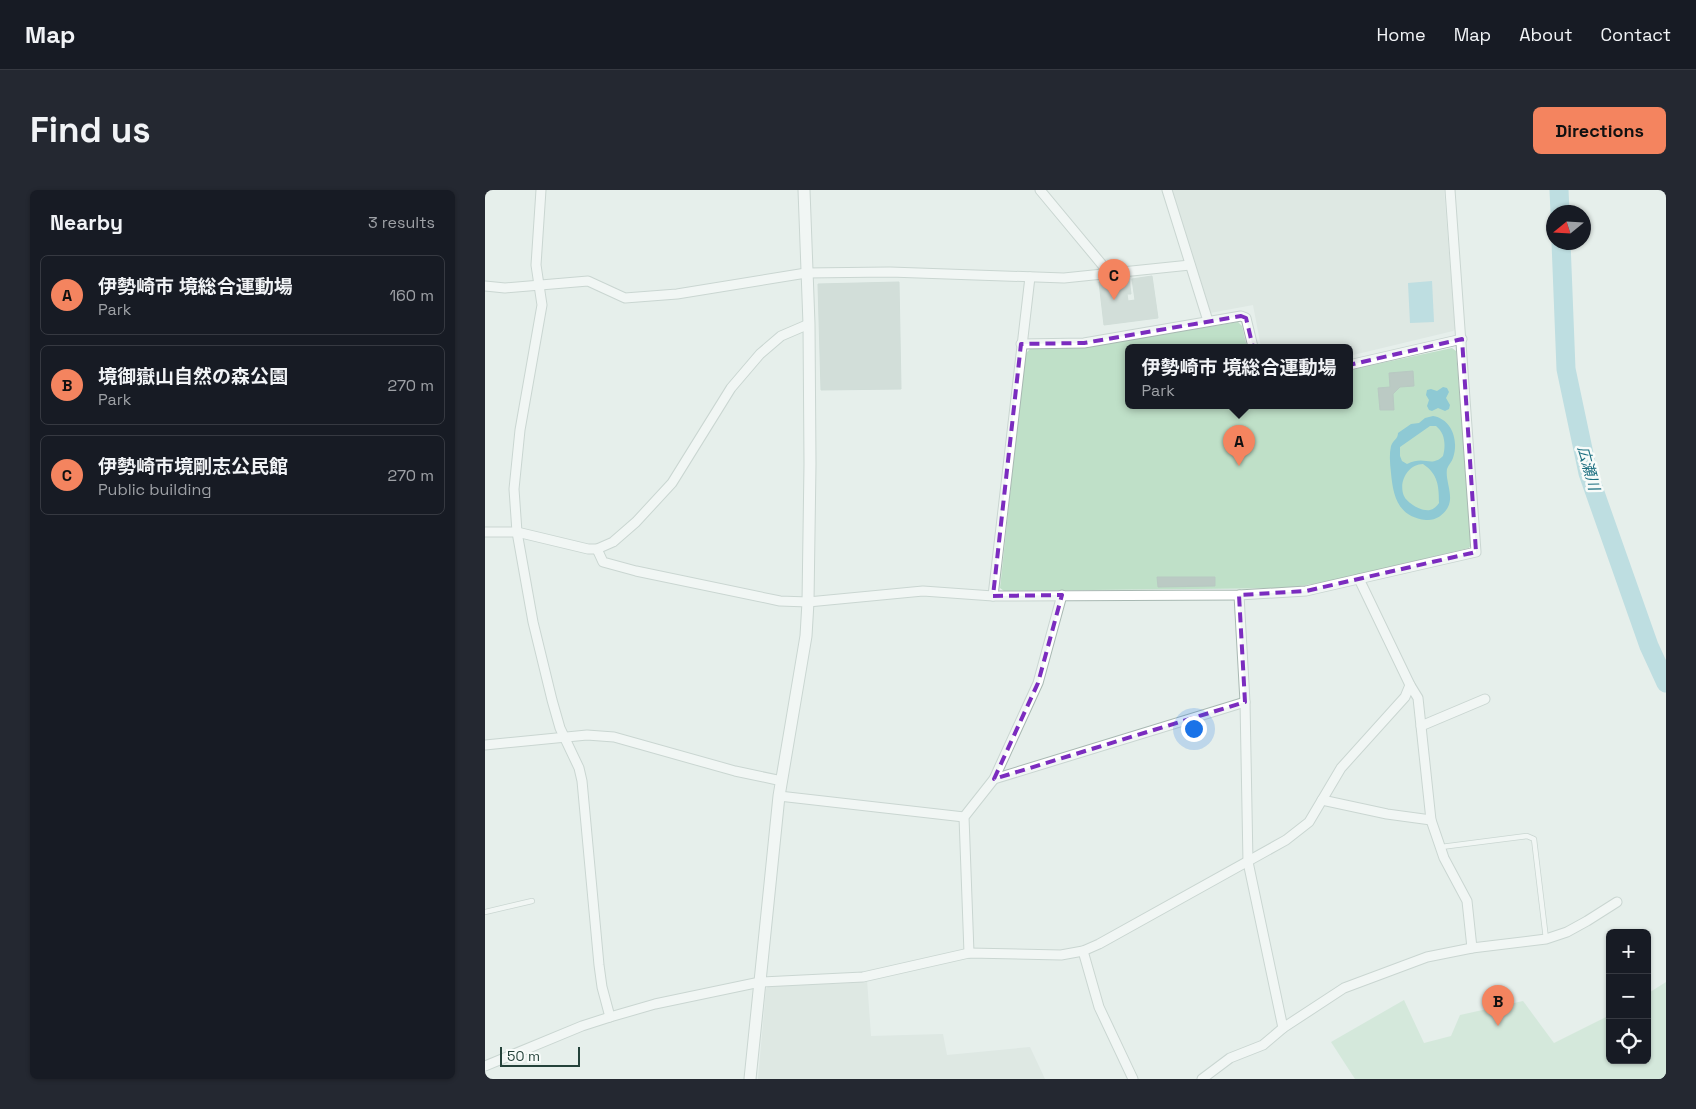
<!DOCTYPE html>
<html lang="en">
<head>
<meta charset="utf-8">
<style>
  :root { --surface:#171b24; --page:#242831; --text:#f1f3f6; --muted:#9ea1a6; --line:#363941; --accent:#f4845f }
  body { margin:0; font-family:"Space Grotesk","Noto Sans JP",sans-serif; background:var(--page); color:var(--text) }
  .controls { position:absolute; right:15px; bottom:15px; display:grid; overflow:hidden; border-radius:8px; box-shadow:0 1px 4px #0004 }
  .controls button { width:45px; height:45px; display:grid; place-items:center; padding:0; border:0; border-bottom:1px solid var(--line); background:var(--surface); color:var(--text); font:25px sans-serif }
  .compass { position:absolute; left:1061px; top:15px; width:45px; height:45px; border-radius:50%; background:var(--surface); box-shadow:0 1px 4px #0004; rotate:252deg }
  .scale { position:absolute; left:15px; bottom:12px; width:80px; box-sizing:border-box; padding-left:5px; border:2px solid #24423a; border-top:0; font-size:14px; line-height:18px; white-space:nowrap; color:#24423a; -webkit-text-stroke:4px #f7fbf9; paint-order:stroke }
  .you { position:absolute; left:708px; top:538px; width:18px; height:18px; margin:-12px; border:4px solid #fff; border-radius:50%; background:#1a73e8; box-shadow:0 0 0 8px #1a73e833 }
  .badge { display:grid; place-items:center; width:32px; height:32px; border-radius:50%; background:var(--accent); color:#111; font-size:16px; font-weight:700 }
  .pin { position:absolute; translate:-50% -41px; filter:drop-shadow(0 1px 2px #0008) }
  .pin::after { content:''; position:absolute; top:26px; width:18px; height:15px; background:inherit; clip-path:polygon(0 0,100% 0,50% 100%) }
  .popup { position:absolute; left:640px; top:154px; width:228px; height:65px; box-sizing:border-box; display:grid; place-content:center; border-radius:8px; background:var(--surface); filter:drop-shadow(0 1px 4px #0005); font-size:16px; white-space:nowrap; color:var(--muted) }
  .popup b { font-size:19px; color:var(--text) }
  .popup::after { content:''; position:absolute; left:50%; top:100%; margin-left:-10px; border:10px solid transparent; border-top-color:var(--surface) }
  .list { margin:0; padding:0; list-style:none }
  h2 { display:flex; justify-content:space-between; align-items:center; height:65px; margin:0; padding:0 20px; font-size:21px }
  h2 small { font-size:16px; font-weight:400; color:var(--muted) }
  .list li { display:grid; grid-template-columns:32px 1fr auto; gap:15px; align-items:center; box-sizing:border-box; height:80px; margin:0 10px 10px; padding:0 10px; border:1px solid var(--line); border-radius:8px }
  .list b { display:block; font-size:19px; white-space:nowrap }
  .list p { margin:0; font-size:16px; white-space:nowrap; color:var(--muted) }
  .list em { font-size:16px; font-style:normal; color:var(--muted) }
  .icon { flex:none; width:28px; height:28px; fill:none; stroke:currentColor; stroke-width:2; stroke-linecap:round; stroke-linejoin:round }
  .map { position:relative; flex:none; width:1181px; height:889px; overflow:hidden; border-radius:8px }
  header { display:flex; align-items:center; gap:30px; box-sizing:border-box; height:70px; padding:0 25px; background:var(--surface); border-bottom:1px solid var(--line) }
  header strong { font-size:24px }
  nav { display:flex; gap:28px; margin-inline-start:auto; font-size:18px }
  .intro { display:flex; align-items:center; justify-content:space-between; box-sizing:border-box; height:120px; padding:0 30px }
  h1 { margin:0; font-size:35px }
  .button { padding:12px 22px; border-radius:8px; background:var(--accent); color:#111; font-size:18px; font-weight:700 }
  main { display:flex; gap:30px; padding:0 30px }
  aside { flex:1; background:var(--surface); border-radius:8px; box-shadow:0 1px 4px #0004 }
  .map>svg:first-child { display:block }
  .built { fill:#d4dfda }
  .green { fill:#bfe0c8 }
  .water { fill:#8ec9d4; fill-rule:evenodd }
  .lines { fill:none; stroke-linecap:round; stroke-linejoin:round }
  .river { stroke:#8ec9d4; stroke-width:19 }
  .building { fill:#bbcac4; stroke:#b8c9c2 }
  .service-casing { stroke:#a8b8b2; stroke-width:6 }
  .minor-casing { stroke:#a8b8b2; stroke-width:11 }
  .tertiary-casing { stroke:#a8b8b2; stroke-width:13 }
  .service { stroke:#fff; stroke-width:4.5 }
  .minor { stroke:#fff; stroke-width:9 }
  .tertiary { stroke:#fff; stroke-width:11 }
  .marked { fill:none; stroke:#7b2cbf; stroke-width:4; stroke-dasharray:10 6; stroke-linejoin:round }
  .labels { text-anchor:middle; dominant-baseline:central; stroke-width:5; stroke-linejoin:round; paint-order:stroke }
  .water-label { font-size:15px; font-style:italic; fill:#1c6f80; stroke:#f7fbf9 }
</style>
</head>
<body>
<header>
<strong>Map</strong>
<nav><a>Home</a><a>Map</a><a>About</a><a>Contact</a></nav>
</header>
<div class="intro"><h1>Find us</h1><a class="button">Directions</a></div>
<main>
<aside>
<h2>Nearby<small>3 results</small></h2>
<ul class="list">
<li><span class="badge">A</span><div><b>伊勢崎市 境総合運動場</b><p>Park</p></div><em>160 m</em></li>
<li><span class="badge">B</span><div><b>境御嶽山自然の森公園</b><p>Park</p></div><em>270 m</em></li>
<li><span class="badge">C</span><div><b>伊勢崎市境剛志公民館</b><p>Public building</p></div><em>270 m</em></li>
</ul>
</aside>
<div class="map">
<svg width="1181" height="889" viewBox="0 0 1181 889">
  <rect width="100%" height="100%" fill="#e6efeb"/>
  <g class="built">
    <path d="M685,0H959L970,139L968,141L864,166V157H776L768,115L725,123Z"/>
    <path d="M382,790L386,846L458,844L462,865L545,857L560,889H273L281,799L284,795L367,793Z"/>
  </g>
  <g class="green">
    <path d="M753,132L757,136L762,157H644V215H864V180L967,158L971,161L987,354L984,358L842,392L801,398L519,401L515,398L540,164L545,159L595,158Z"/>
    <path d="M1181,792V889H870L846,852L919,810L939,853L966,846L975,825L1038,811L1069,853L1125,825V870H1162V804Z"/>
  </g>
  <g class="water">
    <path d="M947,91L949,132L925,133L923,93Z"/>
    <path d="M958,197L962,198L964,202L961,208L965,215L964,219L960,221L953,218L947,221L944,220L942,216L944,210L941,205L942,200L946,199L952,201Z"/>
    <path d="M948,226C967,229 974,251 968,268C967,272 963,275 962,279C960,291 969,305 963,317C959,325 950,331 941,330C913,327 908,306 906,283C905,274 904,265 906,256C908,250 913,249 913,243L926,234L934,233L940,228ZM945,236H951C960,243 961,255 958,266C946,278 940,265 922,274L917,271L915,266V257ZM938,274C953,284 954,296 954,313C952,316 949,319 945,320C937,322 922,313 919,306C913,292 923,274 938,274Z"/>
  </g>
  <g class="lines">
    <g class="river">
      <path d="M1074,0L1075,22"/>
      <path d="M1076,52L1081,179L1103,283L1164,456L1181,493"/>
    </g>
  </g>
  <g class="building">
    <path d="M667,86L673,128L619,135L614,92L644,88L646,104H642L643,111L650,110L647,89Z"/>
    <path d="M414,92L416,199L336,200L333,94Z"/>
    <path d="M928,181L929,196L915,197L908,204L909,220H895L893,198L905,197L904,183Z"/>
    <path d="M672,387H730V396L673,397Z"/>
  </g>
  <g class="lines">
    <defs>
      <g id="service">
        <path d="M956,657L1042,646L1049,649L1061,749"/>
        <path d="M0,722L47,711"/>
      </g>
      <g id="minor">
        <path d="M56,0L51,75L57,115L35,240L29,299L32,342L48,432L67,510L75,538L94,578L97,591L114,775L117,797L125,827"/>
        <path d="M555,0L624,83"/>
        <path d="M682,0L723,131"/>
        <path d="M0,96L20,98L103,91L140,108L192,104L321,83L405,82L579,88L705,75"/>
        <path d="M536,154L599,153L756,126L761,128L768,157"/>
        <path d="M864,175L977,149"/>
        <path d="M0,342H32L103,359H112L128,352L151,332L187,293L246,198L275,164L296,146L324,134"/>
        <path d="M112,359L118,372L151,381L295,411L323,412L438,401L508,406L754,405L821,401L991,362L965,0"/>
        <path d="M754,405L760,512L763,672L798,838"/>
        <path d="M508,406L545,87"/>
        <path d="M925,495L933,508L946,630L959,668L982,711L987,758"/>
        <path d="M936,536L1000,509"/>
        <path d="M0,555L102,545L129,547L250,581L297,591"/>
        <path d="M509,589L760,512"/>
        <path d="M294,606L479,627"/>
        <path d="M837,610L902,624L946,630"/>
        <path d="M598,761L614,817L648,889"/>
        <path d="M484,763L479,627L509,589L553,493L577,405"/>
        <path d="M0,876L97,836L125,827L170,814L275,792L378,787L484,763L576,765L598,761L614,754L801,650L824,632L856,578L920,507L925,495L874,389"/>
        <path d="M717,889L745,868L778,855L798,838L859,798L942,767L987,758L1061,749L1082,742L1102,731L1132,712"/>
      </g>
      <path id="tertiary" d="M265,889L294,606L321,446L323,412L325,274L324,134L319,0"/>
    </defs>
    <use href="#service" class="service-casing"/>
    <use href="#minor" class="minor-casing"/>
    <use href="#tertiary" class="tertiary-casing"/>
    <use href="#service" class="service"/>
    <use href="#minor" class="minor"/>
    <use href="#tertiary" class="tertiary"/>
  </g>
  <path d="M0 0H1181V889H0ZM756,126L761,128L777,195L977,149L991,362L821,401L754,405L760,512L509,589L553,493L577,405L508,406L536,154L599,153Z" fill="#e6efeb" fill-opacity=".55" fill-rule="evenodd"/>
  <path class="marked" d="M756,126L761,128L777,195L977,149L991,362L821,401L754,405L760,512L509,589L553,493L577,405L508,406L536,154L599,153Z"/>
  <g class="labels">
    <g class="water-label">
      <text transform="translate(1104 278) rotate(75)">広瀬川</text>
    </g>
  </g>
</svg>
<div class="controls">
<button>+</button>
<button>−</button>
<button><svg class="icon" aria-label="locate" viewBox="0 0 24 24"><circle cx="12" cy="12" r="6"/><path d="M12 2v4M12 18v4M2 12h4M18 12h4"/></svg></button>
</div>
<svg class="compass" viewBox="-18 -18 36 36"><path d="M0-13l5 13h-10z" fill="#e53935"/><path d="M0 13l5-13h-10z" fill="#9ea1a6"/></svg>
<div class="scale">50 m</div>
<div class="you"></div>
<div class="pin badge" style="left:754px;top:276px">A</div>
<div class="popup"><b>伊勢崎市 境総合運動場</b>Park</div>
<div class="pin badge" style="left:1013px;top:836px">B</div>
<div class="pin badge" style="left:629px;top:110px">C</div>
</div>
</main>
</body>
</html>
